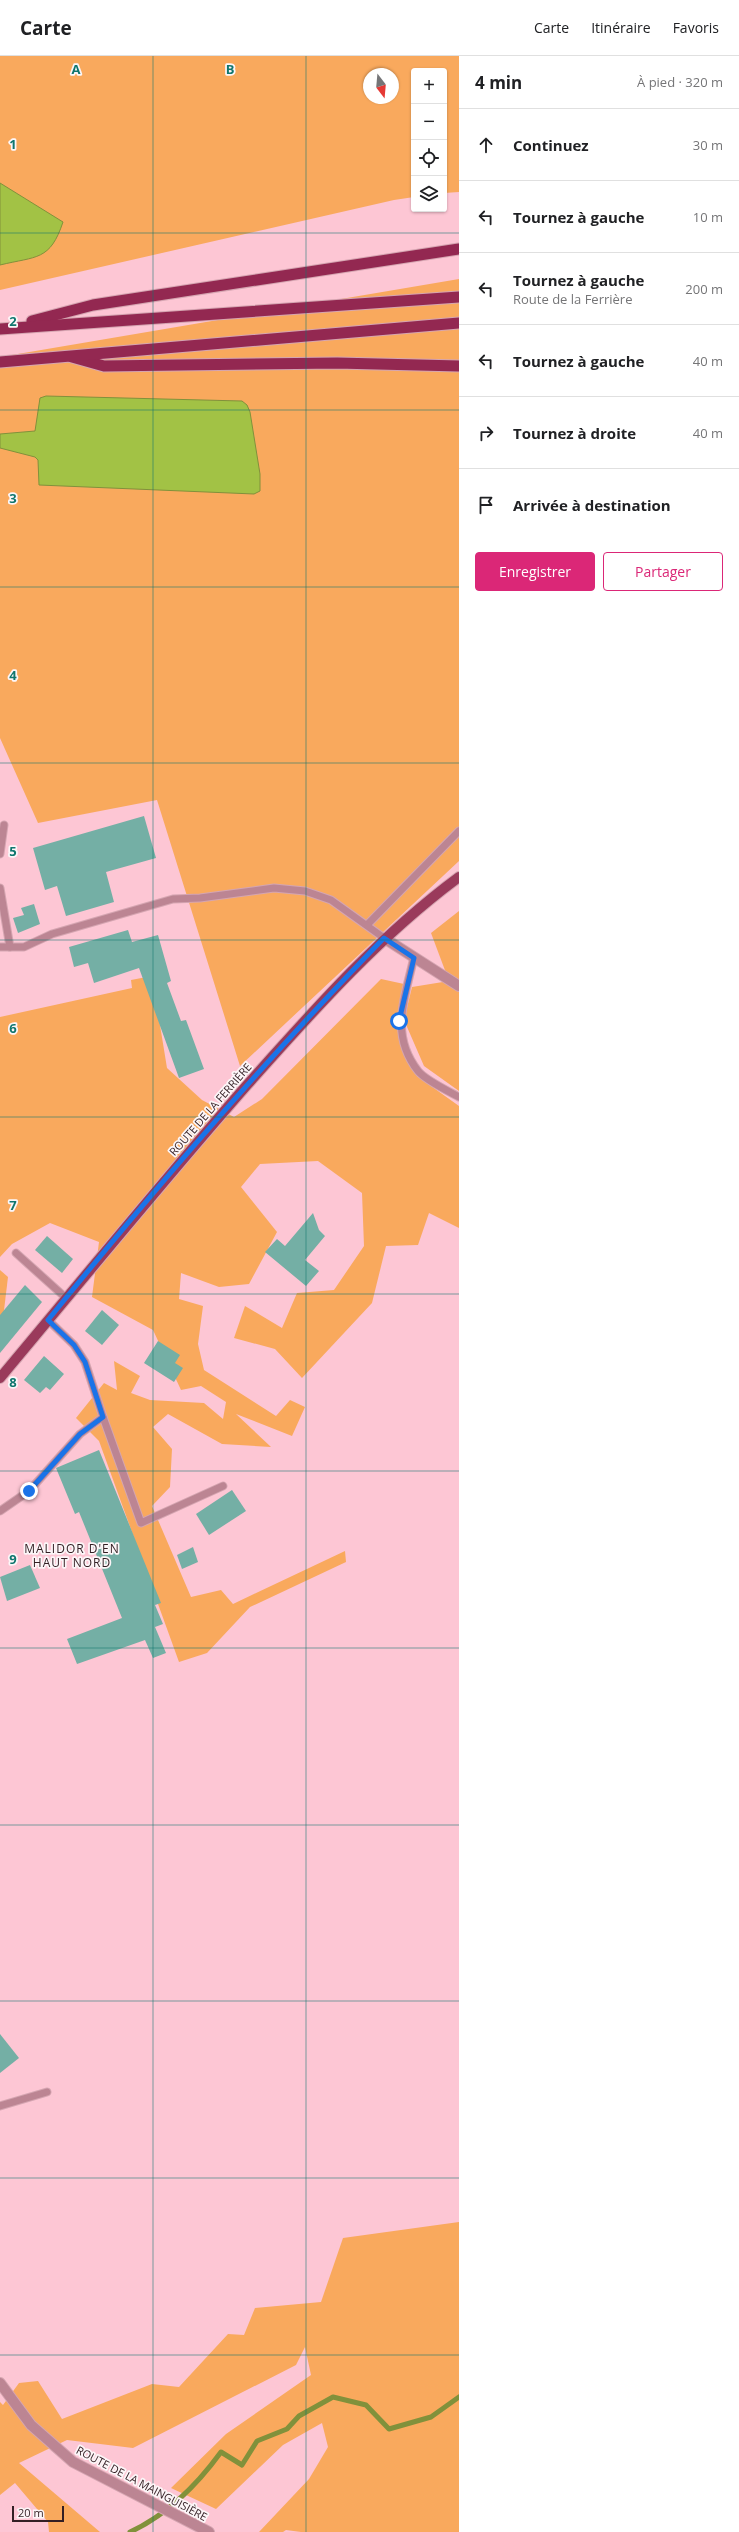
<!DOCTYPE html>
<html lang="fr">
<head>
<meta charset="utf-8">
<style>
  :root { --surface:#fff; --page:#f6f6f6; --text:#202124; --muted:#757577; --line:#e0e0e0; --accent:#db2777 }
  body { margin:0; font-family:"Open Sans",sans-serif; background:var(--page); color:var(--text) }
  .controls { position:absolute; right:12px; top:12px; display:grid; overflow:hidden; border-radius:4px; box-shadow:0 1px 3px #0004 }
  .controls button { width:36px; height:36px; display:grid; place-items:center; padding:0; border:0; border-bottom:1px solid var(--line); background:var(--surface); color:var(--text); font:20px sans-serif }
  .compass { position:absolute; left:363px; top:12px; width:36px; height:36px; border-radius:50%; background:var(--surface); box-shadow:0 1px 3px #0004; rotate:164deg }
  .scale { position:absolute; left:12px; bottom:10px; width:52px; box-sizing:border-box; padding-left:4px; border:2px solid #331f24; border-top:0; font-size:11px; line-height:14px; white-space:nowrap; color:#331f24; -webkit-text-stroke:3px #fcf6f8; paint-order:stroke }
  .stop { position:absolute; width:12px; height:12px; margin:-9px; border:3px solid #1a73e8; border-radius:50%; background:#fff }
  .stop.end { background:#1a73e8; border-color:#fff; box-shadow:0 1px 4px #0008 }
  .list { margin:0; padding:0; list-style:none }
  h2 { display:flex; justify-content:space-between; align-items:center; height:52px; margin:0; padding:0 16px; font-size:17px }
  h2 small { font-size:13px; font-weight:400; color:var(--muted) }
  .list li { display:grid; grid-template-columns:26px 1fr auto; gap:12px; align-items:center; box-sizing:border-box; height:72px; padding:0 16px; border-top:1px solid var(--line) }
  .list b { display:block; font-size:15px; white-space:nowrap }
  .list p { margin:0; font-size:13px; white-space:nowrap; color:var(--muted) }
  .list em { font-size:13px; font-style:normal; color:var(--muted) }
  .actions { display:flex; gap:8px; padding:12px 16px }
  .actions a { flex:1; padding:9px 0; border:1px solid var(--accent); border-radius:4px; text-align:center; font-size:14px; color:var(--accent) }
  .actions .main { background:var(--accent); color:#fff }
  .icon { flex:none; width:22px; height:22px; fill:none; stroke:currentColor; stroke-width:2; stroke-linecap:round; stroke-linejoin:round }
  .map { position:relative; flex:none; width:459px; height:2476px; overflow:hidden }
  header { display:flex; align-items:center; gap:24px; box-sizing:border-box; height:56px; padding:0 20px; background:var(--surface); border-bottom:1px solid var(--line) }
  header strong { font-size:19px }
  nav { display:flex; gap:22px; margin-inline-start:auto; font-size:14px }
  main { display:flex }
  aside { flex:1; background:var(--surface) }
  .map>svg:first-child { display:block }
  .green { fill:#f9a95d; fill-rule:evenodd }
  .water { fill:#a2c245; stroke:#81913b }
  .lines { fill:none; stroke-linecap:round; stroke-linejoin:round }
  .stream { stroke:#81913b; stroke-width:5 }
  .building { fill:#74afa5 }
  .service-casing { stroke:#d5a5b1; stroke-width:9 }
  .minor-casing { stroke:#d5a5b1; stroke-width:12 }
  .primary-casing { stroke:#d5a5b1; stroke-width:12 }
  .trunk-casing { stroke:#d5a5b1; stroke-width:13 }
  .service { stroke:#bc8593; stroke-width:7 }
  .minor { stroke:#bc8593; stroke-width:10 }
  .primary { stroke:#9a3a5b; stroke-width:10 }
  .trunk { stroke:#932851; stroke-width:11 }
  .route { stroke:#1a73e8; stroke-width:5 }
  .grid { fill:none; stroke:#0f766e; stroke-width:1; stroke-opacity:0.55 }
  .labels { text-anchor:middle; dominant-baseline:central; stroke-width:3.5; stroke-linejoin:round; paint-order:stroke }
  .street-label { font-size:11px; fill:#331f24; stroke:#fcf6f8 }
  .neighbourhood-label { font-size:12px; letter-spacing:1px; fill:#331f24; stroke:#fcf6f8 }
  .grid-label { font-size:13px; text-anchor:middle; font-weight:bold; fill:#0f766e; stroke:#fcf6f8; stroke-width:3.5; stroke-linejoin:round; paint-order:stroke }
</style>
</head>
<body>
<header>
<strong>Carte</strong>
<nav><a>Carte</a><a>Itinéraire</a><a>Favoris</a></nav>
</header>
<main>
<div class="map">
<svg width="459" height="2476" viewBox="0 0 459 2476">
  <rect width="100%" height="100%" fill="#fdc6d4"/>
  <g class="green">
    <path d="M0,0H459V136L444,137V15H414V141L394,144L0,234ZM369,18H393V42H369Z"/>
    <path d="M459,223V805L240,1010L157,744L38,767L0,682V301Z"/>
    <path d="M459,855V1035L424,1010L404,964L412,931L449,925L431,877Z"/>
    <path d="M152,920L167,1012L202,1044L234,1061L262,1043L381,923L404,928L396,968L417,1020L459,1050V1172L429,1157L418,1189L386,1190L372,1247L302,1322L275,1293L234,1282L245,1250L282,1272L297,1237L334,1234L364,1190L362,1137L318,1105L260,1108L241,1131L277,1176L249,1228L219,1231L181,1217L179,1243L203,1250L198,1288L204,1314L276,1360L290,1344L305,1351L292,1380L236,1358L271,1391L222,1388L168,1358L153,1371L172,1393L170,1431L152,1450L191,1541L221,1534L233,1548L345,1495L346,1506L250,1551L207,1597L179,1606L99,1385L76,1362L104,1327L117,1334L114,1305L140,1320L131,1337L150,1344L204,1347L223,1363L226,1346L201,1330L181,1334L153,1274L92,1241L99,1186L50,1167L12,1188L0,1201V961L132,932L131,924Z"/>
    <path d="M0,1214L8,1221L1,1279H0Z"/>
    <path d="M459,2166V2476H301L286,2474L283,2476H259L309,2423L328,2391L322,2367L283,2389L216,2453L171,2432L226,2378L311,2319L305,2291L296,2309L133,2392L67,2384L19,2407L100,2476H49L48,2466L15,2427L0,2439V2346L3,2349L19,2327L38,2325L62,2363L152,2328L179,2331L228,2278L244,2279L255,2252L321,2246L343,2182Z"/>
  </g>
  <g class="water">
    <path d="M0,127L63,166C50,205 37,200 0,209Z"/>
    <path d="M46,340L242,345L247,349L250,356L260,418V435L254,438L39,429L38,404L35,401L0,392V378L35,375L40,342Z"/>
  </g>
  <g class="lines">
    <path class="stream" d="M130,2476C167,2459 197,2429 221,2396L242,2409L257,2385L287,2373L299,2360L333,2341L366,2349L389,2373L431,2361L459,2341"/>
  </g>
  <g class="building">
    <path d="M144,760L156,802L106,816L114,846L66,860L57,830L45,834L33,792Z"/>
    <path d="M34,848L40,868L18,877L13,862L24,859L21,852Z"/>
    <path d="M128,874L132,886L158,879L171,925L167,927L181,965L186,964L204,1013L179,1022L139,912L94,927L88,907L74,911L69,891Z"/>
    <path d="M313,1157L319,1174L325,1180L305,1204L319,1215L306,1230L265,1196L277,1183L285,1190Z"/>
    <path d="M47,1180L73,1203L62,1217L35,1194Z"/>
    <path d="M25,1229L42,1246L0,1297V1259Z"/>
    <path d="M102,1254L119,1269L102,1289L85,1275Z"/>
    <path d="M158,1285L180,1299L175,1307L183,1312L174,1326L144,1307Z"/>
    <path d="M44,1300L64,1318L50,1334L46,1331L40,1337L24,1324Z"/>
    <path d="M99,1394L161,1547L155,1549L163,1568L155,1571L166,1597L153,1602L145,1584L77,1608L67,1583L122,1562L79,1456L75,1458L56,1412Z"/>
    <path d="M232,1434L246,1455L209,1479L196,1458Z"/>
    <path d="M193,1491L198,1506L182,1513L177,1499Z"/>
    <path d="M30,1509L40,1532L7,1545L0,1521Z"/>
    <path d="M0,1978L19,2002L0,2017Z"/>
  </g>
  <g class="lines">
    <defs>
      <g id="service">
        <path d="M0,798L4,769"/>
        <path d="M0,832L10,891"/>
        <path d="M367,869L459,775"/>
        <path d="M0,891H24L52,878L173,843L200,842L274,832L305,835L331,844L384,882"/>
        <path d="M414,901C405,942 389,978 418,1015C425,1024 448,1035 459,1041"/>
        <path d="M16,1197L66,1242"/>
        <path d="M103,1361L141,1467L223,1430"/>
        <path d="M0,1455L29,1435L80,1378L103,1361L85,1306L74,1289L48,1264"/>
        <path d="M0,2050L47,2036"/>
      </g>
      <g id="minor">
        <path d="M384,882L459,930"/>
        <path d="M0,2327L31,2369L73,2406L209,2476"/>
      </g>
      <path id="primary" d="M0,1322C82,1224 163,1125 247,1029C313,955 379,880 459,821"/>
      <g id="trunk">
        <path d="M32,265L93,249L459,193"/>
        <path d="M0,273L459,241"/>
        <path d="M72,301L104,310L337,307L459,310"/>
        <path d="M0,306L459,267"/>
      </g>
    </defs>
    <use href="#service" class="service-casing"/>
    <use href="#minor" class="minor-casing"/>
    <use href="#primary" class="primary-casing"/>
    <use href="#trunk" class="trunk-casing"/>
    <use href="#service" class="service"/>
    <use href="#minor" class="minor"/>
    <use href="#primary" class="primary"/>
    <use href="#trunk" class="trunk"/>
  </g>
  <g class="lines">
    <path class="route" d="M29,1435L80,1378L103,1361L85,1306L74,1289L48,1264C155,1132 265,1004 384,882L414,902L399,965"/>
  </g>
  <path class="grid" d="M153,0V2476M306,0V2476M0,177H459M0,354H459M0,531H459M0,707H459M0,884H459M0,1061H459M0,1238H459M0,1415H459M0,1592H459M0,1769H459M0,1945H459M0,2122H459M0,2299H459"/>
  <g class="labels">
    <g class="street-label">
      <text transform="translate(210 1053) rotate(-49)">ROUTE DE LA FERRIÈRE</text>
      <text transform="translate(142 2427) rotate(28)">ROUTE DE LA MAINGUISIÈRE</text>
    </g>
    <g class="neighbourhood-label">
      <text x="72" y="1492">MALIDOR D'EN<tspan x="72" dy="14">HAUT NORD</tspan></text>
    </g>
  </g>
  <g class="grid-label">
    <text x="76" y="18">A</text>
    <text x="230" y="18">B</text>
    <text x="13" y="93">1</text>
    <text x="13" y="270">2</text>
    <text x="13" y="447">3</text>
    <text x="13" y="624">4</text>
    <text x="13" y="800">5</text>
    <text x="13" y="977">6</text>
    <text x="13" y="1154">7</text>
    <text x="13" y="1331">8</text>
    <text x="13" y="1508">9</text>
  </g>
</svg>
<div class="controls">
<button>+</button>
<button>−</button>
<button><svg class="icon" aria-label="locate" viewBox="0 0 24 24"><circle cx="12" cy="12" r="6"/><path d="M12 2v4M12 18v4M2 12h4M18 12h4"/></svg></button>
<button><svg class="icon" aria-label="layers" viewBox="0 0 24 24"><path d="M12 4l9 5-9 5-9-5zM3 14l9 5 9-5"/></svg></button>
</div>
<svg class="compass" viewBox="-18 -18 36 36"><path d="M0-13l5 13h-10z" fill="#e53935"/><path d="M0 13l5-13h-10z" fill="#757577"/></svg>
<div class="scale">20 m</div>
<div class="stop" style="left:399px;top:965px"></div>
<div class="stop end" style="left:29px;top:1435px"></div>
</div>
<aside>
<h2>4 min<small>À pied · 320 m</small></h2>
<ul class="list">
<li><svg class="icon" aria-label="ahead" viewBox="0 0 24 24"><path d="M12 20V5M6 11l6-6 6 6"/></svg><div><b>Continuez</b></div><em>30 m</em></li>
<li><svg class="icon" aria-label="left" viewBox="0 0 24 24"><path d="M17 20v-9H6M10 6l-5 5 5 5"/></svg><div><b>Tournez à gauche</b></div><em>10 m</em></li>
<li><svg class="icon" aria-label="left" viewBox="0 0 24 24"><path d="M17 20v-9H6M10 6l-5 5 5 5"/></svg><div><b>Tournez à gauche</b><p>Route de la Ferrière</p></div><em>200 m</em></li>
<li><svg class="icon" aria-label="left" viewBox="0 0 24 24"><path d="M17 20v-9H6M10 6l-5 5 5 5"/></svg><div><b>Tournez à gauche</b></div><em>40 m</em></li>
<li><svg class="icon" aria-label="right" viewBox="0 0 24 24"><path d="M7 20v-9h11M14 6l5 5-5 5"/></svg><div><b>Tournez à droite</b></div><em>40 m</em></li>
<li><svg class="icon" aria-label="arrive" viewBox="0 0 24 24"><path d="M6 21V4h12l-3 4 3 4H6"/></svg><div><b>Arrivée à destination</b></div></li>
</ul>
<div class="actions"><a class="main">Enregistrer</a><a>Partager</a></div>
</aside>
</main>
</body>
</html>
